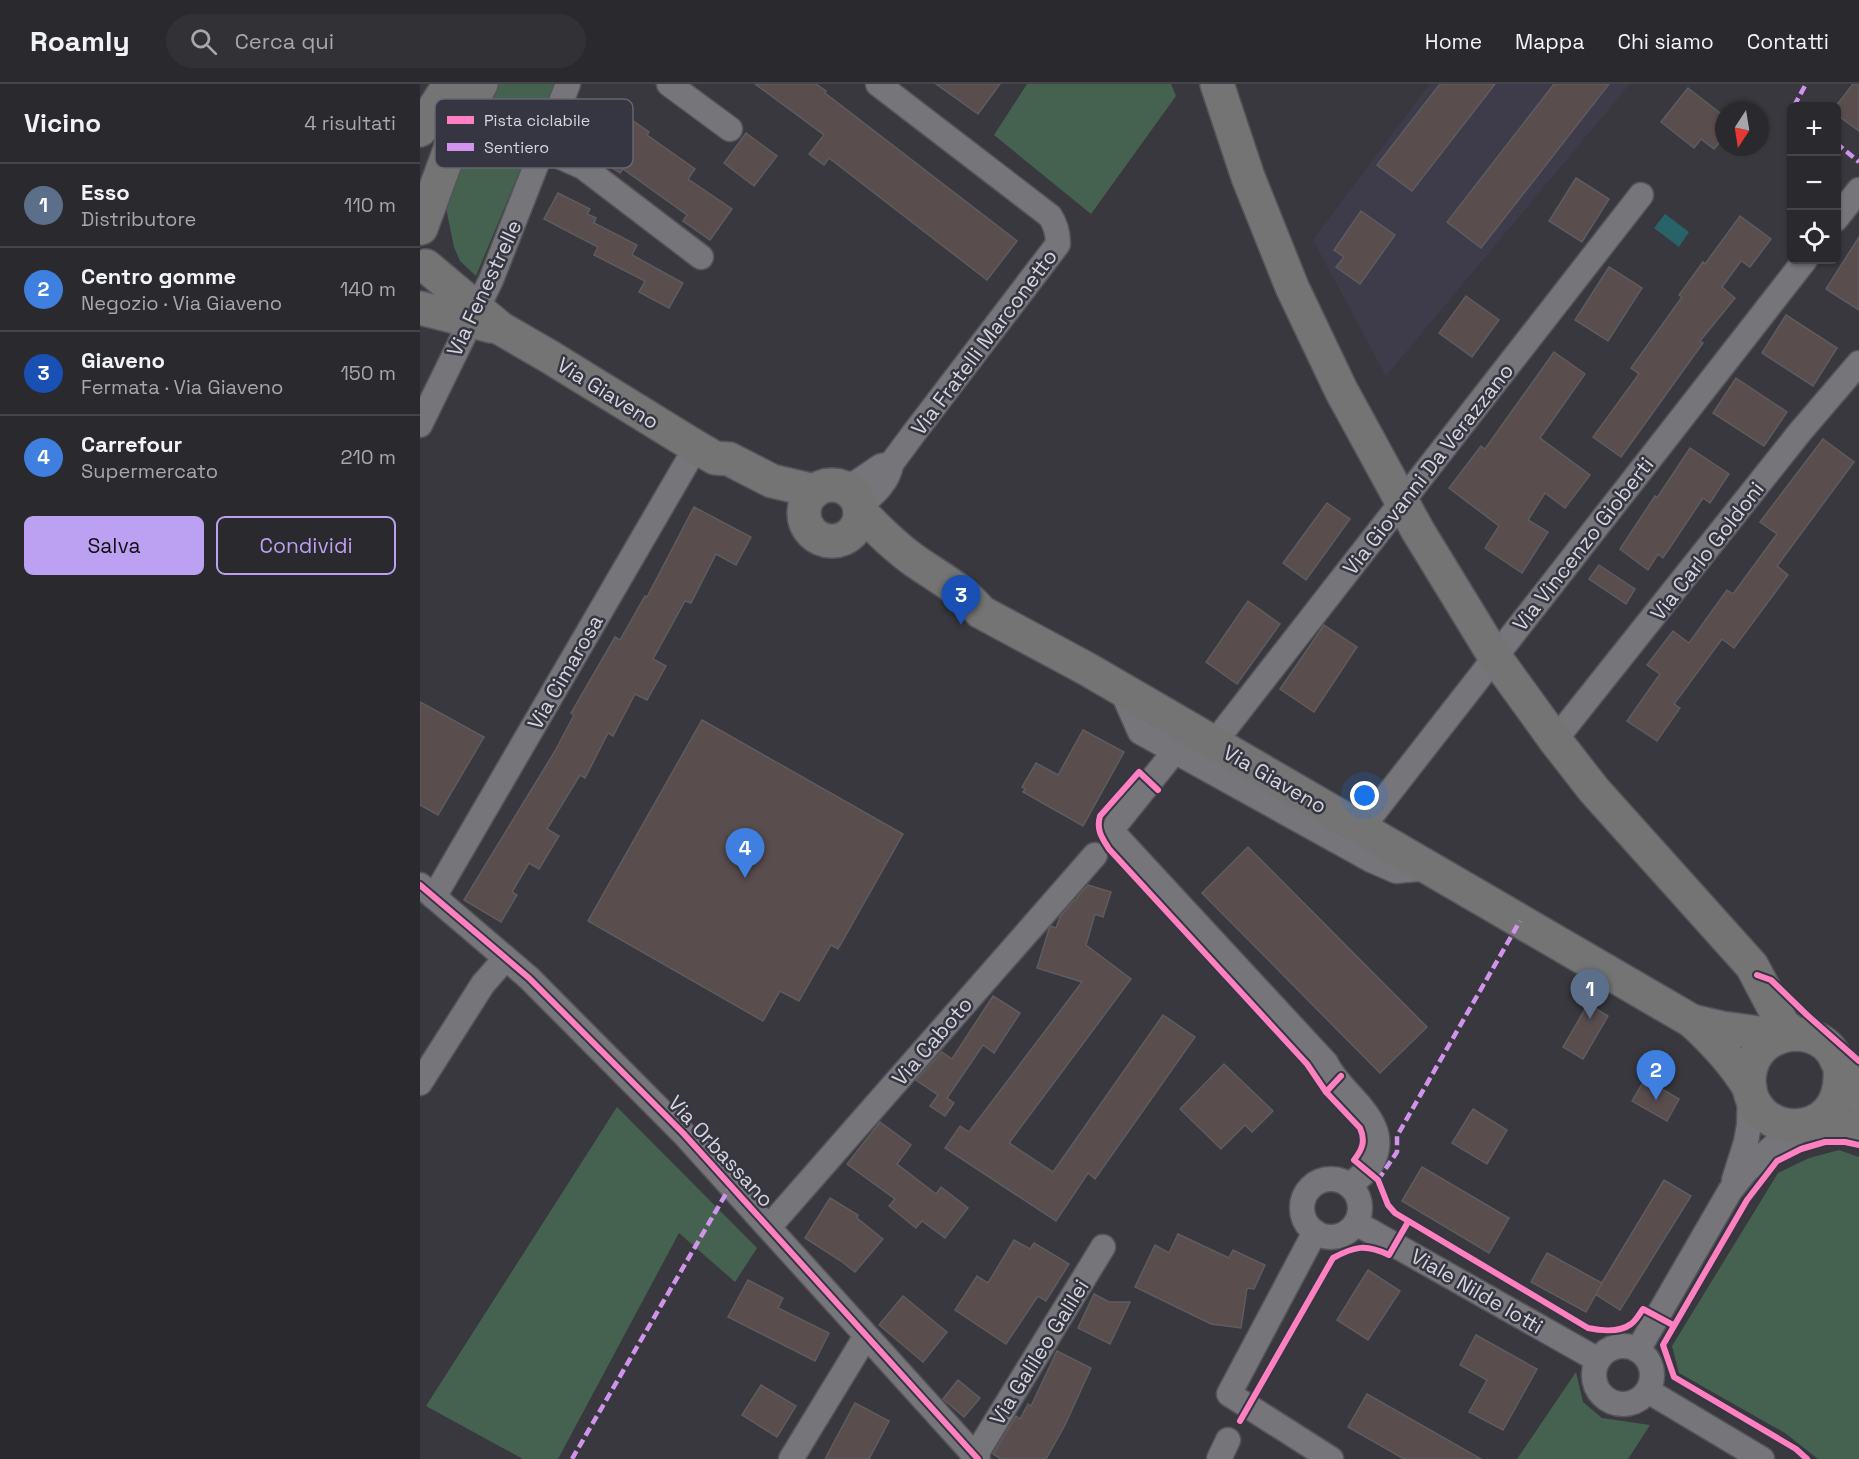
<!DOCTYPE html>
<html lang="it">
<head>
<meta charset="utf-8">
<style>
  :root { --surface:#2a2a2e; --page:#323236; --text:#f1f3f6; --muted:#a5a7aa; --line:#46464a; --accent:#bca0f2 }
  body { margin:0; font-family:"Space Grotesk",sans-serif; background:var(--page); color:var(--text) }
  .controls { position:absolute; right:18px; top:18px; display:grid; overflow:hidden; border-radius:9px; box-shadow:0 2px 4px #0004 }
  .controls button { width:54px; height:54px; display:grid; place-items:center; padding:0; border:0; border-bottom:2px solid var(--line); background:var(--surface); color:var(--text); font:30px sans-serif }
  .compass { position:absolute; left:1295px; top:18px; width:54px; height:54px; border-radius:50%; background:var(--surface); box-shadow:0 2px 4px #0004; rotate:192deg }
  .you { position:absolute; left:945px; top:712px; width:21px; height:21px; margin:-15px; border:4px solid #fff; border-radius:50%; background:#1a73e8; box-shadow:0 0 0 9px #1a73e833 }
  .badge { display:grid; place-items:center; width:39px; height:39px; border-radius:50%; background:var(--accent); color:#fff; font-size:20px; font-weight:700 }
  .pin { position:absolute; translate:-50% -50px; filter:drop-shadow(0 2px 3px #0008) }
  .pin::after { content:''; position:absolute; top:32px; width:21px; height:18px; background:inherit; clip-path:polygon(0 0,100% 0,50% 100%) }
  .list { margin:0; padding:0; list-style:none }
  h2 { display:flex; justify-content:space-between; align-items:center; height:78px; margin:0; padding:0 24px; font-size:26px }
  h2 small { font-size:20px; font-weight:400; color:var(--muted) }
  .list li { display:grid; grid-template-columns:39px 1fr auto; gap:18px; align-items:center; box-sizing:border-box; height:84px; padding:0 24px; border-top:2px solid var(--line) }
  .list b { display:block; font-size:22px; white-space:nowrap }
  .list p { margin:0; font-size:20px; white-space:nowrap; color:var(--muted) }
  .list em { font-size:20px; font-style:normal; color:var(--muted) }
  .actions { display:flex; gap:12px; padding:18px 24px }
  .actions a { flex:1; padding:14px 0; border:2px solid var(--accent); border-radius:9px; text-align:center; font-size:21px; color:var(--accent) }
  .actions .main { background:var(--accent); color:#111 }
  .icon { flex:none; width:33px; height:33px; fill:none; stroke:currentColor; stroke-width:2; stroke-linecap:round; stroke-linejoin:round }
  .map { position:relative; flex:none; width:1439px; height:1375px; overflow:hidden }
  header { display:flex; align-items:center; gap:36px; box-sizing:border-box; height:84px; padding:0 30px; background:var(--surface); border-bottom:2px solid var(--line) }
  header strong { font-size:28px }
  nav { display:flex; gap:33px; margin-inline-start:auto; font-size:21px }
  .search { width:420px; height:54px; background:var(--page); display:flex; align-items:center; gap:15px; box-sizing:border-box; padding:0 21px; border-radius:33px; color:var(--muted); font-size:22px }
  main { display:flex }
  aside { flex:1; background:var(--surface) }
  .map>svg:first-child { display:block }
  .industrial { fill:#3e3b4b }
  .green { fill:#456250 }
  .water { fill:#276369 }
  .building { fill:#594d4e; stroke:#5e5c5f; stroke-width:1.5 }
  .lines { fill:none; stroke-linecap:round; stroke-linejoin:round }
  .minor-casing { stroke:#54545a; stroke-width:27 }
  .secondary-casing { stroke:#54545a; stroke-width:36 }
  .minor { stroke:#75757a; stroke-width:24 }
  .secondary { stroke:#747475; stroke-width:33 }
  .quiet { stroke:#d193ec; stroke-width:4.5; stroke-dasharray:9 4.5; stroke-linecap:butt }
  .cycleway-casing { stroke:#353641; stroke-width:10 }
  .cycleway { stroke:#ff80c0; stroke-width:6 }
  .labels { text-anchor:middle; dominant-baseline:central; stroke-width:5; stroke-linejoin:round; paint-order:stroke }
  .street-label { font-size:21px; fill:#d5d6dd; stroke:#353641 }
  .key { fill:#353641; stroke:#656670; stroke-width:1.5 }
  .key-label { font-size:16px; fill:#d5d6dd }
</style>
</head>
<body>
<header>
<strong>Roamly</strong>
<div class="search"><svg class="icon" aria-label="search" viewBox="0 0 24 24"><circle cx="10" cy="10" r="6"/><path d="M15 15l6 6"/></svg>Cerca qui</div>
<nav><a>Home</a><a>Mappa</a><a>Chi siamo</a><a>Contatti</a></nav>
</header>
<main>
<aside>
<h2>Vicino<small>4 risultati</small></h2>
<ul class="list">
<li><span class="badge" style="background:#5c6f8a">1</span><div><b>Esso</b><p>Distributore</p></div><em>110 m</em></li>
<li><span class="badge" style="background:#3f7fe0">2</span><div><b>Centro gomme</b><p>Negozio · Via Giaveno</p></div><em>140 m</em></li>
<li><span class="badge" style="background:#1a4fb4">3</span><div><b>Giaveno</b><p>Fermata · Via Giaveno</p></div><em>150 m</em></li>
<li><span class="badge" style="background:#3f7fe0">4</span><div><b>Carrefour</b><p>Supermercato</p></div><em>210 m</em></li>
</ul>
<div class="actions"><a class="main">Salva</a><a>Condividi</a></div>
</aside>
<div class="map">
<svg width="1439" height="1375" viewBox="0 0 1439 1375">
  <rect width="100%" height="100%" fill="#38383e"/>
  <path class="industrial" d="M1010,0H1210L966,292L893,156Z"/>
  <g class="green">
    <path d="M75,0H136L56,192L40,177L34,163L26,124L30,102L40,69Z"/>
    <path d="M607,0H751L756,12L671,130L574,51Z"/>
    <path d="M197,1023L337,1164L315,1198L259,1149L138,1375H103L6,1322Z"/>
    <path d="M1419,1066L1439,1073V1375H1398L1365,1349L1259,1289L1252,1262L1358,1089L1389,1074Z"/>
    <path d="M1156,1288L1163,1318L1182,1334L1230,1341L1208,1375H1097Z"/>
  </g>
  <path class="water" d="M1245,130L1269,148L1259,163L1234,144Z"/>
  <g class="building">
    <path d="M335,0H396L406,7L405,9L597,157L567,196L409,74L404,81L389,70L404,51Z"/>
    <path d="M516,0H580L558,30Z"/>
    <path d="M1020,0H1075L992,107L957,81Z"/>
    <path d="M1134,0H1189L1061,164L1027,138Z"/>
    <path d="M1433,0H1439V47L1416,30V22Z"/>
    <path d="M1268,4L1304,32V53L1294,65L1281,55L1274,64L1241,38Z"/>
    <path d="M192,22L229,48L227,51L275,85L268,95L312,125L290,156L263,137L267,131L203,85L200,89L170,69L184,48L178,44Z"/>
    <path d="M326,49L357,72L334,102L304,79Z"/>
    <path d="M1156,94L1189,115L1162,158L1129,137Z"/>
    <path d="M138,109L170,125L167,130L176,134L174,139L217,161L212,171L263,199L249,224L219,208L225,197L174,171L178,163L124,135Z"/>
    <path d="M941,127L975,151L940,200L916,183L924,173L914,166Z"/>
    <path d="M1320,132L1351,155L1330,183L1321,177L1302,203L1315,214L1280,257L1283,259L1201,373L1173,353L1219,290L1211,284L1262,213L1259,211L1283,178L1285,180Z"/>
    <path d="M1439,153V226L1406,205Z"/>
    <path d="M1189,183L1222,204L1188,257L1155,236Z"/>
    <path d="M1046,212L1079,236L1052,273L1019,249Z"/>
    <path d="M1366,231L1417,264L1393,302L1342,269Z"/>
    <path d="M1134,268L1165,290L1120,354L1170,391L1145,424L1125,409L1108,436L1128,448L1102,489L1065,464L1079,442L1029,404L1061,362L1065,365Z"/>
    <path d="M1316,294L1367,328L1344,362L1293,329Z"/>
    <path d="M1403,355L1434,378L1357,482L1368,491L1314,564L1302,555L1254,620L1260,624L1237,657L1207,637L1240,590L1227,581L1253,547L1269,559L1307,506L1313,510L1357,450L1340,438Z"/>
    <path d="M1270,364L1309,390L1290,419L1283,414L1243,474L1238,470L1228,486L1200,465L1235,412L1237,414Z"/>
    <path d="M907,419L930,435L886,496L863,479Z"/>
    <path d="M274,423L331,453L316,481L296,470L271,519L265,517L233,575L246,582L227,616L215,610L193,652L188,649L165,694L160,691L127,745L139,752L119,785L109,779L92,808L97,811L81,838L44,816L135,667L154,631L151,629L195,553L200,556L225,512L227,513Z"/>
    <path d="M1179,481L1215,505L1206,520L1169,495Z"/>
    <path d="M828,517L860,540L817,600L786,578Z"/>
    <path d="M904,541L937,563L894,628L860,605Z"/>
    <path d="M0,618L64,653L18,731L0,721Z"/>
    <path d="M282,636L483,750L418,865L411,861L379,917L360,907L343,937L168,837Z"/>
    <path d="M663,646L704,668L663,742L603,708L605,705L602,703L616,679L638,691Z"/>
    <path d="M828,763L1007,943L960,989L782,809Z"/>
    <path d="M668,801L691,808L683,833L675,830L666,861L711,895L589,1059L633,1088L743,931L775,953L675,1095L668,1089L636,1137L525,1064L540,1042L549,1048L662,898L617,884L629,845L631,842L636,844L640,833L654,816L656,817L657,813Z"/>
    <path d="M573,912L600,929L574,969L563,961L527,1014L534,1019L525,1032L510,1022L518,1011L496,996L522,968L532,975Z"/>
    <path d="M1168,920L1188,932L1163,975L1143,963Z"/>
    <path d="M804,980L853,1027L832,1048L825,1041L801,1065L760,1025Z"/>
    <path d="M1225,995L1259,1015L1247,1037L1212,1017Z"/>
    <path d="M1053,1025L1087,1046L1067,1080L1032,1059Z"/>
    <path d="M460,1038L491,1061L477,1080L516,1110L521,1103L548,1124L525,1154L502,1137L496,1144L469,1122L475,1115L427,1080Z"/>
    <path d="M1002,1083L1089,1134L1069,1169L982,1117Z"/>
    <path d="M1244,1096L1271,1112L1200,1226L1175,1210Z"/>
    <path d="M410,1114L438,1131L437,1134L463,1155L435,1188L421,1177L385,1154Z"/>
    <path d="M758,1150L809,1174L813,1166L845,1181L834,1205L827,1204L821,1244L791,1240L715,1203L735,1161L749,1169Z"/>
    <path d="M594,1156L610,1165L614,1159L649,1180L626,1217L618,1212L586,1260L535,1226L557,1192L568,1199Z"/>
    <path d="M1127,1169L1182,1199L1166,1228L1111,1198Z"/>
    <path d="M948,1186L980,1207L948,1256L917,1236Z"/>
    <path d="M328,1196L363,1214L358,1224L409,1249L395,1277L308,1233Z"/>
    <path d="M674,1210L689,1218H710L690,1260L658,1244Z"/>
    <path d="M483,1212L527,1248L503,1278L459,1241Z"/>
    <path d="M1056,1251L1117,1285L1083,1346L1049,1328L1067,1296L1040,1281Z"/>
    <path d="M637,1267L671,1284L645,1341L626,1375H581L573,1370L596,1332L600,1335L608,1320L611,1322Z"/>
    <path d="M538,1296L560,1314L544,1333L523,1315Z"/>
    <path d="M341,1301L376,1322L357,1353L322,1331Z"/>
    <path d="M947,1310L1061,1375H984L928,1343Z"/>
    <path d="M435,1319L469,1337L449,1375H405Z"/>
  </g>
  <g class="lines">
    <defs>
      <g id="minor">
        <path d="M249,0L310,45"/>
        <path d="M123,65L163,83L281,173"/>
        <path d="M1416,135L1439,106"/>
        <path d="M0,341L71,196L148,0"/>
        <path d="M425,404L439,397L461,382L471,380L494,349L638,160C638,149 636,141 630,132L458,0"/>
        <path d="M439,423C453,411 469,398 471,380"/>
        <path d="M701,605L720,648L951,776L976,787L1009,784"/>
        <path d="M1135,656L1380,348L1439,279"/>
        <path d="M794,659L1221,111"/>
        <path d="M755,667L697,739L694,746L696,752L906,979C922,1013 977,1039 950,1082C946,1089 936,1095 930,1102"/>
        <path d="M941,745L1385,176"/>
        <path d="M0,801L109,894L263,1049L558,1375"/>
        <path d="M14,813L276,363"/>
        <path d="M0,999L63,900L85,875"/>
        <circle cx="911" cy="1124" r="29"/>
        <path d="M1314,1096L1326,1058L1329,1041L1330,1007"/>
        <path d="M936,1139L1178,1276"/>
        <path d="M349,1143L675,771"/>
        <path d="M895,1148L809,1310L911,1375"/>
        <circle cx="1203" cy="1291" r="29"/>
        <path d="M1218,1266L1310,1107L1326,1087L1356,1060L1390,1041"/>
        <path d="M1228,1307L1342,1375"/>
        <path d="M371,1375L446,1252"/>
        <path d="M553,1375L683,1163"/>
        <path d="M799,1375L808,1356"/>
      </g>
      <g id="secondary">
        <path d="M797,0L828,93L872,203L921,306L998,447L1075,573L1135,656L1174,706L1332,882L1363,941L1375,950"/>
        <path d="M0,46L30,0"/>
        <path d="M1,144L41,36L61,0"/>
        <path d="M6,182L80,244L130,273L276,363L295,374L309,375L352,397L395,407"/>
        <path d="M0,224L71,242"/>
        <circle cx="412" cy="429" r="28"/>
        <path d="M440,427C457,445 475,463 495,477C518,493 543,506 561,528L667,585L1272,937C1295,958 1314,978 1330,1005"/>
        <path d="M1272,937L1302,944L1361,952"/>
        <path d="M1420,985C1426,1062 1327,1056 1329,995C1330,979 1337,965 1351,957C1370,946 1395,948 1410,965C1415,971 1417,978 1421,985C1425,995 1433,1003 1439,1012"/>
        <path d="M1394,1038L1439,1044"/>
      </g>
    </defs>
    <use href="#minor" class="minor-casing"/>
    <use href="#secondary" class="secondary-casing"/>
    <use href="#minor" class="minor"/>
    <use href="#secondary" class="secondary"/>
    <g class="quiet">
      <path d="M1374,22L1386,0"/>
      <path d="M1416,59L1439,78"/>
      <path d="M958,1096L977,1068V1052L1100,837"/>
      <path d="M152,1375L311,1101"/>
    </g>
    <defs>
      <g id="cycleway">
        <path d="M738,706L719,688L680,732C676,746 682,754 689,765L887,980L906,1008"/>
        <path d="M0,801L109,894L263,1049L558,1375"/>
        <path d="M1337,891L1351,896L1387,931L1439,977"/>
        <path d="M921,992L906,1008L940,1044C946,1057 942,1066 934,1076L958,1096L968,1121L975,1129L1168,1244C1182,1247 1199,1249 1211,1240C1216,1237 1220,1229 1223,1225L1253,1241"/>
        <path d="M820,1337L913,1174C935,1162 946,1160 969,1171L988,1138"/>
        <path d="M1387,1375L1376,1365L1254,1293L1243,1261L1327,1116L1357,1077L1381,1065L1405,1058H1425L1439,1061"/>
      </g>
    </defs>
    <use href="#cycleway" class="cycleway-casing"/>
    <use href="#cycleway" class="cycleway"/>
  </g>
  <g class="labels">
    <g class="street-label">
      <text transform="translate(64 204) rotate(-65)">Via Fenestrelle</text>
      <text transform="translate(564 258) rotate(-53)">Via Fratelli Marconetto</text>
      <text transform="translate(188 309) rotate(32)">Via Giaveno</text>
      <text transform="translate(1008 385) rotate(-52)">Via Giovanni Da Verazzano</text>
      <text transform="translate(1163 460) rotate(-52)">Via Vincenzo Gioberti</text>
      <text transform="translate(1287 467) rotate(-52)">Via Carlo Goldoni</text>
      <text transform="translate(145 588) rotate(-60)">Via Cimarosa</text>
      <text transform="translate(855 695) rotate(30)">Via Giaveno</text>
      <text transform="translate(512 957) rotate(-49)">Via Caboto</text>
      <text transform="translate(301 1067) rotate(47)">Via Orbassano</text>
      <text transform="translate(1057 1207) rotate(30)">Viale Nilde Iotti</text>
      <text transform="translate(619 1268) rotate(-58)">Via Galileo Galilei</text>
    </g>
  </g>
  <rect x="15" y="15" width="198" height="69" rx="9" class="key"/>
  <rect x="27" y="32" width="27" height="8" fill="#ff80c0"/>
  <rect x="27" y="59" width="27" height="8" fill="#d193ec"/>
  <g class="key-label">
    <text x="64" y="42">Pista ciclabile</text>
    <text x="64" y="69">Sentiero</text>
  </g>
</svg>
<div class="controls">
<button>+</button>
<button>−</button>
<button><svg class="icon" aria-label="locate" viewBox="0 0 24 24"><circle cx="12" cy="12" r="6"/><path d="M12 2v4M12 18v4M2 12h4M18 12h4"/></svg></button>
</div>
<svg class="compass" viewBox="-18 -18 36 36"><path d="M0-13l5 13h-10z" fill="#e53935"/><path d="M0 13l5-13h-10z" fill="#a5a7aa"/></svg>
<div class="you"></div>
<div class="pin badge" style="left:1170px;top:935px;background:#5c6f8a">1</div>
<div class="pin badge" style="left:1236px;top:1016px;background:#3f7fe0">2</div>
<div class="pin badge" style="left:541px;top:541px;background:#1a4fb4">3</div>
<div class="pin badge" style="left:325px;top:794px;background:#3f7fe0">4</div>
</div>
</main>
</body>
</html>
